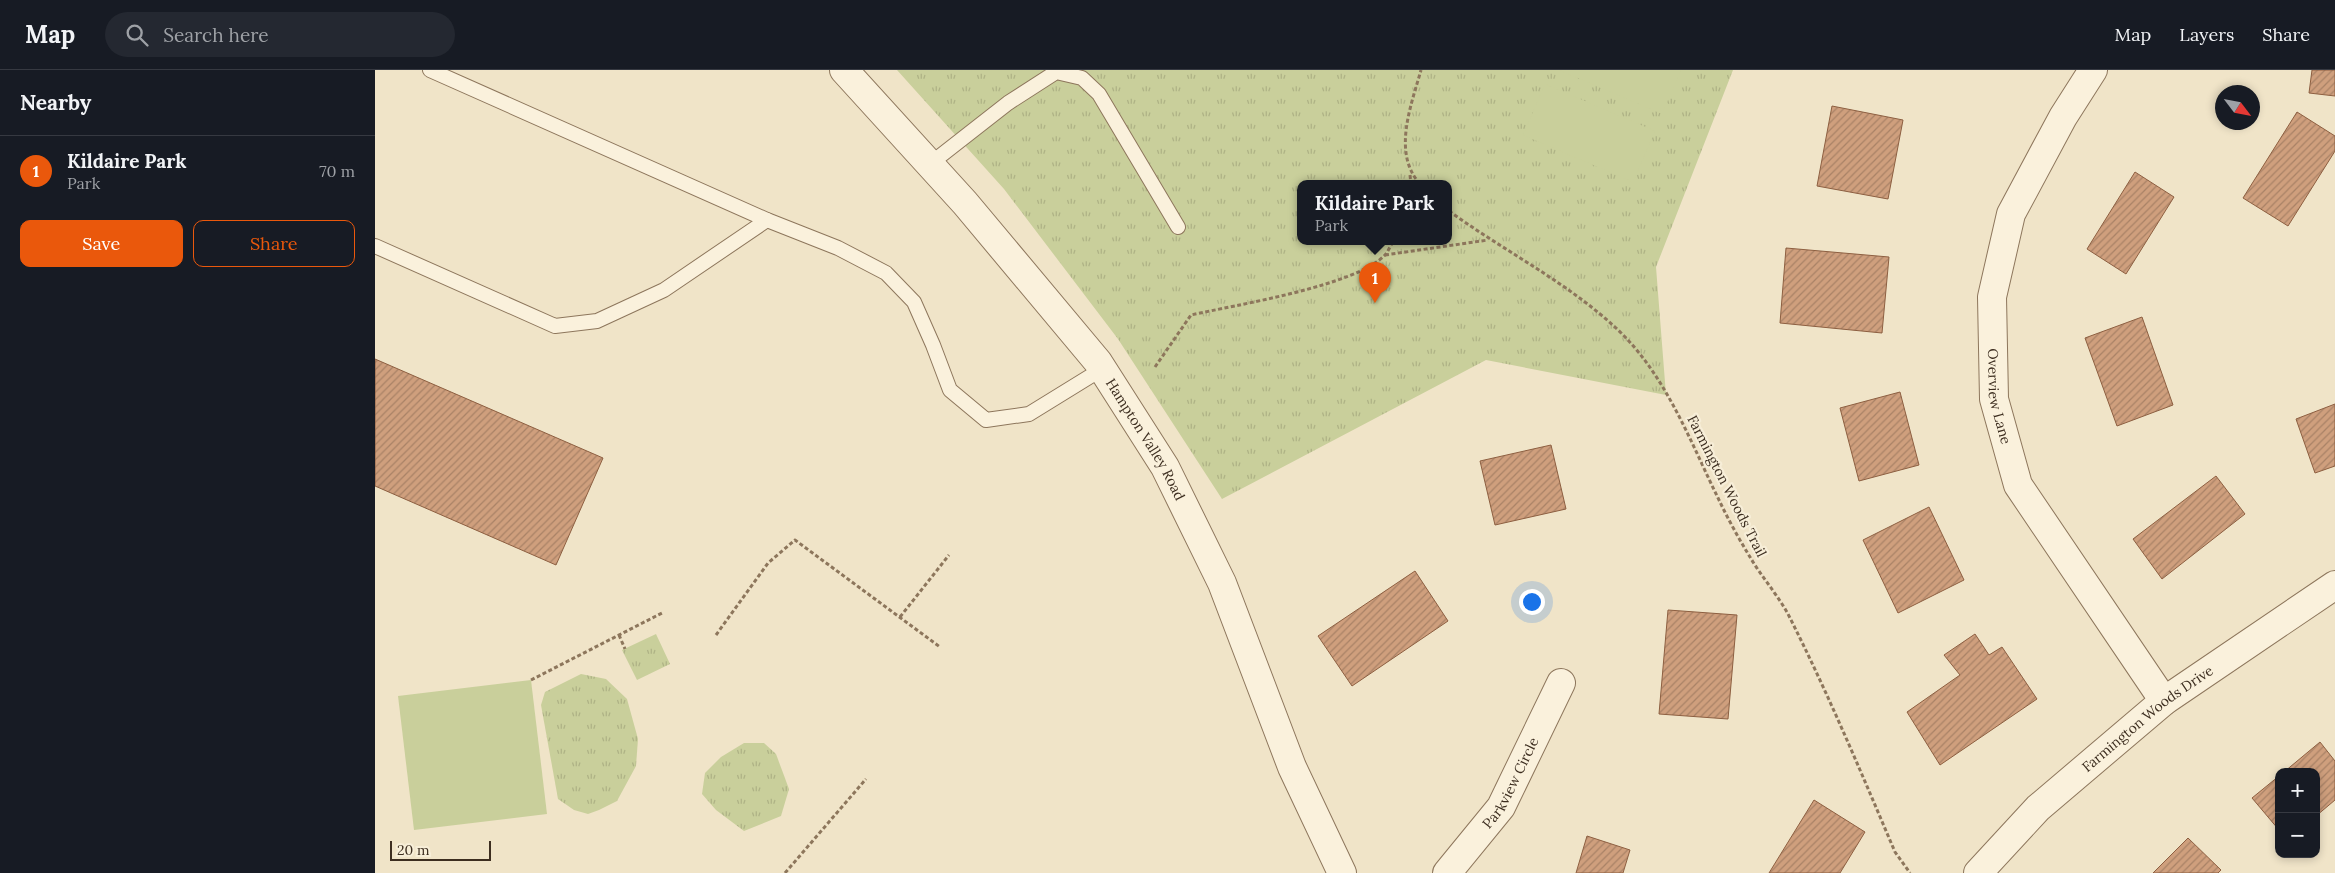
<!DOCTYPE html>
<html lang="en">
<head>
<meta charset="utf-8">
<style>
  :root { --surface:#171b24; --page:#242831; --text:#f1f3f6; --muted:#9ea1a6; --line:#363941; --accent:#ea580c }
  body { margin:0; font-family:Lora,serif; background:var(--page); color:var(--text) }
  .controls { position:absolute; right:15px; bottom:15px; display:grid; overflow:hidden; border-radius:10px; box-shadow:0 2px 8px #0003 }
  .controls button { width:45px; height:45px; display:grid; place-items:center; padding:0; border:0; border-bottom:1px solid var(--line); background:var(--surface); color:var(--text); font:25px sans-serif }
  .compass { position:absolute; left:1840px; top:15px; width:45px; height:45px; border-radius:50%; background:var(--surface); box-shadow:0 2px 8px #0003; rotate:122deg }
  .scale { position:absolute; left:15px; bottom:12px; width:101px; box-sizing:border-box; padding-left:5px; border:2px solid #3d2e20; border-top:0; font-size:14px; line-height:18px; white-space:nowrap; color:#3d2e20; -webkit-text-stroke:4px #f7eed8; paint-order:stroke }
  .you { position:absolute; left:1156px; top:531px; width:18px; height:18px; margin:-12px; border:4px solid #fff; border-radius:50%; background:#1a73e8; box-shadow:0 0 0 8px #1a73e833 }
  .badge { display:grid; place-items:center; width:32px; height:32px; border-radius:50%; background:var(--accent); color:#fff; font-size:16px; font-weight:700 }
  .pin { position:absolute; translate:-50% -41px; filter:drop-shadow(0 1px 2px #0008) }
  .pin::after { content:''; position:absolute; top:26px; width:18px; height:15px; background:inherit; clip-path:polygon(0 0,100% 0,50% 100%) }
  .popup { position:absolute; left:922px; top:110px; width:155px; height:65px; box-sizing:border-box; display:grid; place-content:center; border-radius:10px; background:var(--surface); filter:drop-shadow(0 1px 4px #0005); font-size:16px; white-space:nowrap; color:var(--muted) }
  .popup b { font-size:19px; color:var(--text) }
  .popup::after { content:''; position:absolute; left:50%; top:100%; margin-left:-10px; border:10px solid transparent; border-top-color:var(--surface) }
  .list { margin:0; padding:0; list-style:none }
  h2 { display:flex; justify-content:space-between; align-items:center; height:65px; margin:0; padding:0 20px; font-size:21px }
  h2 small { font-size:16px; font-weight:400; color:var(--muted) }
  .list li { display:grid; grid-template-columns:32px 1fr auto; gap:15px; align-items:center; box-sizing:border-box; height:70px; padding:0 20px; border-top:1px solid var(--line) }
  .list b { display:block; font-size:19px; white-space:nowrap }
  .list p { margin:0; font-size:16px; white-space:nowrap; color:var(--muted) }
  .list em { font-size:16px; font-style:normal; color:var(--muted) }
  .actions { display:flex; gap:10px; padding:15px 20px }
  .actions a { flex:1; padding:11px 0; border:1px solid var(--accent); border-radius:10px; text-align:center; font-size:18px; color:var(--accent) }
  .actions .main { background:var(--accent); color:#fff }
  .icon { flex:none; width:28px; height:28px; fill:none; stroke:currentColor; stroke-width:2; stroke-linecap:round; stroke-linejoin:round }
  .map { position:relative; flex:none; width:1960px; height:803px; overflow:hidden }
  header { display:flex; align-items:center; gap:30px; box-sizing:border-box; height:70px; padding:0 25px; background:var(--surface); border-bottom:1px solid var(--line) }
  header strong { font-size:24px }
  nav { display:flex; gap:28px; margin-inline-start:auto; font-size:18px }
  .search { width:350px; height:45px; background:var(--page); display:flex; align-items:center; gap:12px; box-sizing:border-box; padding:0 18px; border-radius:28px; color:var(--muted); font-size:19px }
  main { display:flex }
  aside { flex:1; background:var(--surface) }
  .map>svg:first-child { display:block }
  .park { fill:url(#park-tufts); fill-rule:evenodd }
  .garden { fill:#c9cf9b }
  .building { fill:url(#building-hatch); stroke:#8d5f41 }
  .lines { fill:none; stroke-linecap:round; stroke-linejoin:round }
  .lane-casing { stroke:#8d765c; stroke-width:16 }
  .street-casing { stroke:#8d765c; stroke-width:30 }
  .path { stroke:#8d765c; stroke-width:3; stroke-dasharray:4 2.5; stroke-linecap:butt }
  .lane { stroke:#faf1dc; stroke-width:14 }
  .street { stroke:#faf1dc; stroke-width:28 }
  .labels { text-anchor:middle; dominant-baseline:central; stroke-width:4.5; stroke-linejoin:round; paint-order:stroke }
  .street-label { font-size:14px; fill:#3d2e20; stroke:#f7eed8 }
</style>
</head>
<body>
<header>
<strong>Map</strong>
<div class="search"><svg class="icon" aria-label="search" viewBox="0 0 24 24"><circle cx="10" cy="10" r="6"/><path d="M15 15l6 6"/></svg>Search here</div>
<nav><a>Map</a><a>Layers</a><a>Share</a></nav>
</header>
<main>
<aside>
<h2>Nearby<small></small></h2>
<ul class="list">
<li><span class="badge">1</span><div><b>Kildaire Park</b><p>Park</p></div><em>70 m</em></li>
</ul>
<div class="actions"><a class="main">Save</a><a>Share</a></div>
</aside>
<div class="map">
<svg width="1960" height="803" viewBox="0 0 1960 803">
  <defs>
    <pattern id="park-tufts" width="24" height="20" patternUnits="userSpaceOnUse" patternTransform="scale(1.25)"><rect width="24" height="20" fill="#c9cf9b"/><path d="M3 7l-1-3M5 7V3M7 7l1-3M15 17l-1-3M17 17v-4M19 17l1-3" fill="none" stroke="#aeb285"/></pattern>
    <pattern id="building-hatch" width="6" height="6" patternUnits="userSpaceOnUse" patternTransform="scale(1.25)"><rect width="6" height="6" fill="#cf9f7d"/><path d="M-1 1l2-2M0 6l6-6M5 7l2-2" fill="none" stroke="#a98266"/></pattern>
  </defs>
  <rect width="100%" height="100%" fill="#f0e4c8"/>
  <g class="park">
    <path d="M522,0H1358L1281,197L1291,325L1111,290L847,429L743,269L629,119ZM926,114H1074V172H926Z"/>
    <path d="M281,564L295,594L262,610L247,580Z"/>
    <path d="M206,604L231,609L252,629L263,669L261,696L242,731L224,740L213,744L199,740L183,729L166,635L170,622Z"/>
    <path d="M369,673H389L401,684L414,719L406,746L369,761L341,740L327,724L330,703L346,687Z"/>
  </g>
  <g class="garden">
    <path d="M1184,0H1306L1287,44Z"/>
    <path d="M1170,14L1280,61L1258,112L1148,65Z"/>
    <path d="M156,610L172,744L39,760L23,626Z"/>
  </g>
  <g class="building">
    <path d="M1937,0H1960V26L1934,23Z"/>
    <path d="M1457,36L1528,50L1513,129L1442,116Z"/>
    <path d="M1922,42L1960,66V81L1913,156L1868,128Z"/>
    <path d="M1760,102L1799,127L1751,204L1712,179Z"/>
    <path d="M1411,178L1514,187L1507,263L1405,253Z"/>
    <path d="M1767,247L1798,335L1742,356L1710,268Z"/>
    <path d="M0,289L228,388L181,495L0,416Z"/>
    <path d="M1525,322L1544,395L1484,411L1465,338Z"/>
    <path d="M1960,334V396L1940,403L1921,349Z"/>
    <path d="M1176,375L1191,439L1120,455L1105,391Z"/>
    <path d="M1841,406L1870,444L1787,509L1758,469Z"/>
    <path d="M1554,437L1589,510L1523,543L1488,470Z"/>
    <path d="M1040,501L1073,551L977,616L943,566Z"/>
    <path d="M1293,540L1362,545L1353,649L1284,644Z"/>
    <path d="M1600,564L1614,585L1627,577L1662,629L1565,695L1532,642L1585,605L1569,585Z"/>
    <path d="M1945,672L1960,691V730L1941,746V702H1909Z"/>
    <path d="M1904,706V760L1877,728Z"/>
    <path d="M1439,730L1490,762L1465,803H1394Z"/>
    <path d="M1212,766L1255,780L1248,803H1201Z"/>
    <path d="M1813,768L1846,800L1843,803H1778Z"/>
  </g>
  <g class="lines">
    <defs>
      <g id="lane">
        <path d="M55,0L392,150L463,178L511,203L539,232L558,275L575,320L611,350L654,344L727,299"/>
        <path d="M555,94L633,33L681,2L707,8L724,24L803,157"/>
        <path d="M0,176L180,256L222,251L289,220L392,150"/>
      </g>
      <g id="street">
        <path id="s1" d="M469,0L590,133L723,292L790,397L847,513L917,697L967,803"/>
        <path id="s2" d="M1718,0L1688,47L1636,144L1617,227L1619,329L1643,415L1789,631"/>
        <path id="s3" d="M1072,803L1126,737L1186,613"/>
        <path id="s4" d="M1603,803L1663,738L1789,631L1960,515"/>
      </g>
    </defs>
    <use href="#lane" class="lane-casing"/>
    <use href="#street" class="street-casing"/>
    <g class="path">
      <path d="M1035,105L1036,114"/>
      <path d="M1045,114C1017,83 1036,36 1046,0"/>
      <path d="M1074,141C1129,181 1192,212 1242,259C1291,305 1315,371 1344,430C1353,449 1364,469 1375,487C1386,506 1402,524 1413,544C1452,621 1486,702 1520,782L1535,803"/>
      <path d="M1010,185L1113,170"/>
      <path d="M780,297L816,245C860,235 981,216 1010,185C1013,182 1015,176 1018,172"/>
      <path d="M525,547L574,485"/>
      <path d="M244,565L250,579"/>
      <path d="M341,565L393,493L420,470L565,577"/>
      <path d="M156,610L287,543"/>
      <path d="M410,803L491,709"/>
    </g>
    <use href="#lane" class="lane"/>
    <use href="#street" class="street"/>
  </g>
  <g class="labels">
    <g class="street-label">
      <text stroke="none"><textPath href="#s2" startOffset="351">Overview Lane</textPath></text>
      <text stroke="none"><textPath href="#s1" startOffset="478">Hampton Valley Road</textPath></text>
      <text transform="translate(1352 416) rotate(63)">Farmington Woods Trail</text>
      <text stroke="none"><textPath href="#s4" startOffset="230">Farmington Woods Drive</textPath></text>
      <text stroke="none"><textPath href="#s3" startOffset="111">Parkview Circle</textPath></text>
    </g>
  </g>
</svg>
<div class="controls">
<button>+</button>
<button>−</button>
</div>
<svg class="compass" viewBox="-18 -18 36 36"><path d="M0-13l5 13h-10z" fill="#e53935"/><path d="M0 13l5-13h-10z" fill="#9ea1a6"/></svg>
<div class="scale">20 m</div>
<div class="you"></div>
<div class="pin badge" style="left:1000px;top:233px">1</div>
<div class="popup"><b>Kildaire Park</b>Park</div>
</div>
</main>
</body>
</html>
